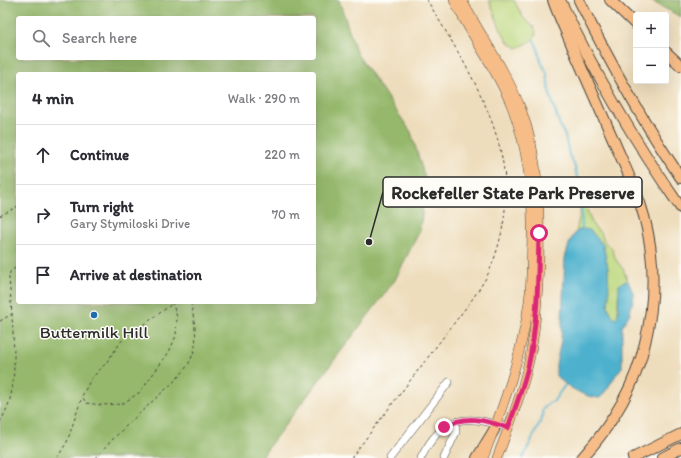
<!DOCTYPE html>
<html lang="en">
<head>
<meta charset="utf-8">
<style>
  :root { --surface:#fff; --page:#f7f7f7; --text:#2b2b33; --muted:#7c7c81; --line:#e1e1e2 }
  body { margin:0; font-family:Itim,sans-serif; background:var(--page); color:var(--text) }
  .controls { position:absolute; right:12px; top:12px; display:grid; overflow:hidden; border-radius:4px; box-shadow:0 4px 16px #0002 }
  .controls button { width:36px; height:36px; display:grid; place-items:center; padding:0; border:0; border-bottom:1px solid var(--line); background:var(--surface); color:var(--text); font:20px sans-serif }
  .stop { position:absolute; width:12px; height:12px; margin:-9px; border:3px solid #db2777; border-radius:50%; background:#fff }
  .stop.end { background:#db2777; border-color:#fff; box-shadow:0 1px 4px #0008 }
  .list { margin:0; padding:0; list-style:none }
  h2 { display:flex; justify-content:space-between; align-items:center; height:52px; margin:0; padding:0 16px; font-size:17px }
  h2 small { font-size:13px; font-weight:400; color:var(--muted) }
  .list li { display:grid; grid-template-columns:26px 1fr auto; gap:12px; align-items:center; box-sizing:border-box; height:60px; padding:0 16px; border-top:1px solid var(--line) }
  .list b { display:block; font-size:15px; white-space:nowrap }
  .list p { margin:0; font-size:13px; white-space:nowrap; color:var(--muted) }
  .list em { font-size:13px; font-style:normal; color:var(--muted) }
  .icon { flex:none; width:22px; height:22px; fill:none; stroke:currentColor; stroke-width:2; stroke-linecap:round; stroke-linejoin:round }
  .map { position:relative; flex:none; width:681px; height:458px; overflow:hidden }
  .search { position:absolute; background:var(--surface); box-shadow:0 4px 16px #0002; left:16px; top:16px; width:300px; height:44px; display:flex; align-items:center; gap:10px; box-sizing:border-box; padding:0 14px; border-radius:4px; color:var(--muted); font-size:15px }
  .panel { position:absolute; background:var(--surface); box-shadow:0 4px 16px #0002; left:16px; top:72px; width:300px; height:232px; border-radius:4px }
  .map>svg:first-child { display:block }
  .green { fill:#bcd77c; stroke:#748154 }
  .forest { fill:#95b86c; stroke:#60724c; fill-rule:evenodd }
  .water { fill:#4eb1cd; stroke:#3c6e7c }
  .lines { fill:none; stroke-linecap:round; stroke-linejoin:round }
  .stream { stroke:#4eb1cd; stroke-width:2 }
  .minor-casing { stroke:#484641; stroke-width:8 }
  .major-casing { stroke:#484641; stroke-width:10 }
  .highway-casing { stroke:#484641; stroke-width:12 }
  .path { stroke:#484641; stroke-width:1; stroke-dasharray:3 3; stroke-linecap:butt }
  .minor { stroke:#fff; stroke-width:7 }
  .major { stroke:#f7bd88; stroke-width:9 }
  .highway { stroke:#f7bd88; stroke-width:10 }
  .route { stroke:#db2777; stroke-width:5 }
  .poi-dot { fill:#1f6fb2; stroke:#fdfcf7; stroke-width:1.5 }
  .labels { text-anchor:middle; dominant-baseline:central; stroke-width:3; stroke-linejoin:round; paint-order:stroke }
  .poi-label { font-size:17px; fill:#2b2b2b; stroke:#fdfcf7 }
  .leader { fill:none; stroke:#2b2b2b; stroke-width:1.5 }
  .callout-dot { fill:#2b2b2b; stroke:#fdfcf7; stroke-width:1.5 }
  .callout { fill:#fdfcf7; stroke:#2b2b2b; stroke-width:1.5 }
  .callout-label { font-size:18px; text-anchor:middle; font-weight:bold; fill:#2b2b2b }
</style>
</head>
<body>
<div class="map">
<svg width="681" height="458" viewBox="0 0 681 458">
  <rect width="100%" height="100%" fill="#fdfcf7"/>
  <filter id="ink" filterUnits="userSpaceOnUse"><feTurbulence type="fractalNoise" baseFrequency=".025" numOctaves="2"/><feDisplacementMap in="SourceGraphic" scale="8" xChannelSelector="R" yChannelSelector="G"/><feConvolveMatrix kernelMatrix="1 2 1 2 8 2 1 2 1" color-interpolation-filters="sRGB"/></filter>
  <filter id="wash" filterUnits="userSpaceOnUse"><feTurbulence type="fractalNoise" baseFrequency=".012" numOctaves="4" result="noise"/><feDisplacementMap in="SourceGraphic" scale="16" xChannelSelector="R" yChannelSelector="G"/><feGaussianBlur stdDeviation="0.9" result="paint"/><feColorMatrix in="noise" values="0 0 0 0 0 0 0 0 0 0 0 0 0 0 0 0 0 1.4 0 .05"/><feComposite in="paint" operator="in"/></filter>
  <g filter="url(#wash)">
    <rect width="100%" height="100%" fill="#eeddbc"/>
    <g class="green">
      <path d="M489,0H514C517,6 520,12 523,17C526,21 530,23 533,26C543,38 526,44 517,48L508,42L500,28Z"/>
      <path d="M581,193L593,226L601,233L604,241L612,249L616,260L623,269L628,281L622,282L618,295V315L614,319L608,307L609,294L608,268L603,245L590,230L582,229L576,232L580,213Z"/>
    </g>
    <g class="forest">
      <path d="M0,0H339L357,54L411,132L426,182L420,230L395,280L260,458H0ZM18,18H314V58H18ZM18,74H314V302H18Z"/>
      <path d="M649,0H681V17Z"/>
    </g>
    <path class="water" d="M582,229L590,230L603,245L608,268L609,294L608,307L614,319L618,315L619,285L622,282L628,281L634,295L630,313L622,327V367C613,377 609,389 600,398C585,398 566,386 556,376V365L561,340L565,258L570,241L576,232Z"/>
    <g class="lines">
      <g class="stream">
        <path d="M534,40L538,49L541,62L547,73L549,91L560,126L565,136L569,155L574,164L581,193L582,229"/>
        <path d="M523,458L543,416L542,410L550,402H553L565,385"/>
      </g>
    </g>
  </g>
  <g filter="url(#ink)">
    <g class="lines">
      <defs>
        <g id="minor">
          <path d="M390,458L449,382"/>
          <path d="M421,458C442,415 467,413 508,428"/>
          <path d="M444,458L456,432L455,422"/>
        </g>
        <g id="major">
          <path d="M454,0C471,36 497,69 512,107C528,149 533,192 532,237C531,259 532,280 529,301C522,356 503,407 483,458"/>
          <path d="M462,0C481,37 506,70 521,109C540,159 540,211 539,264C537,300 536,335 527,369C520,400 508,429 497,458"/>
        </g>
        <g id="highway">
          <path d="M553,0C559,18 568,35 575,53C588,82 600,110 613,139C622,160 632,181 640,203C655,248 656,297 645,343C635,386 612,425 582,458"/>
          <path d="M560,0C594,72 635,142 681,208"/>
          <path d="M579,0C609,61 642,121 681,178"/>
          <path d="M610,0L636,25"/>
          <path d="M666,52L681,66"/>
          <path d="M477,458L494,430"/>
          <path d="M633,458L681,434"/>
          <path d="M662,458L681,448"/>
        </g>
      </defs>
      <use href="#minor" class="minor-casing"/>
      <use href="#major" class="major-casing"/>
      <use href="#highway" class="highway-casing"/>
      <g class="path">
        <path d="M0,216L18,206"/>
        <path d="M172,302L177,317L176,336L169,352L140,392L122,404L102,405L86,403L82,396L91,379L106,363L125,336L142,326L172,304"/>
        <path d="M0,321L12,314L9,278L10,272L15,268L18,269"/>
        <path d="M0,422C4,415 8,407 10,399C17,371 13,342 12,314"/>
        <path d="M57,458L67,442L82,397"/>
        <path d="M96,458C114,436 136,417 156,398C170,385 187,372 193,354C199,338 193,318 191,302"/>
        <path d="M351,458L471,301C476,294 481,286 486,278C492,266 497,252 500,239C523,149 471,74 427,0"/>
      </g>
      <use href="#minor" class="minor"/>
      <use href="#major" class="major"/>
      <use href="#highway" class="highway"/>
    </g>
  </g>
  <g class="lines" filter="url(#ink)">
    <path class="route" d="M444,427C465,414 486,420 508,428C515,408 523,388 528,367C538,323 538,278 539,233"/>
  </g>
  <circle class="poi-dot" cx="94" cy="315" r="4"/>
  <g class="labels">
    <g class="poi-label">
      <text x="94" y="332">Buttermilk Hill</text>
    </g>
  </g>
  <path class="leader" d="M369 242L383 192"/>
  <circle class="callout-dot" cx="369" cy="242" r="4"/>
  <rect class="callout" x="383" y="177" width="259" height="30" rx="4"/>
  <g class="callout-label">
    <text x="513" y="199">Rockefeller State Park Preserve</text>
  </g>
</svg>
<div class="controls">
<button>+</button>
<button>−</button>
</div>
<div class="stop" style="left:539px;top:233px"></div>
<div class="stop end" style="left:444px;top:427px"></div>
<div class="search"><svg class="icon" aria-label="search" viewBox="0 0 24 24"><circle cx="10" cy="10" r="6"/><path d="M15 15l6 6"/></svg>Search here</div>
<section class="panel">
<h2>4 min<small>Walk · 290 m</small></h2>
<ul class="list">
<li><svg class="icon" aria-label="ahead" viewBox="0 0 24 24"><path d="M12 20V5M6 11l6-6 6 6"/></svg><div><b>Continue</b></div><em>220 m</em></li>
<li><svg class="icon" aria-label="right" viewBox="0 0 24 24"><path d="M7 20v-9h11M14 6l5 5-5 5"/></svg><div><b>Turn right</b><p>Gary Stymiloski Drive</p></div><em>70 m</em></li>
<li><svg class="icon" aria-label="arrive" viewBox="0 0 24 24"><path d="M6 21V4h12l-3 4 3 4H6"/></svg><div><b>Arrive at destination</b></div></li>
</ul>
</section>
</div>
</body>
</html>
